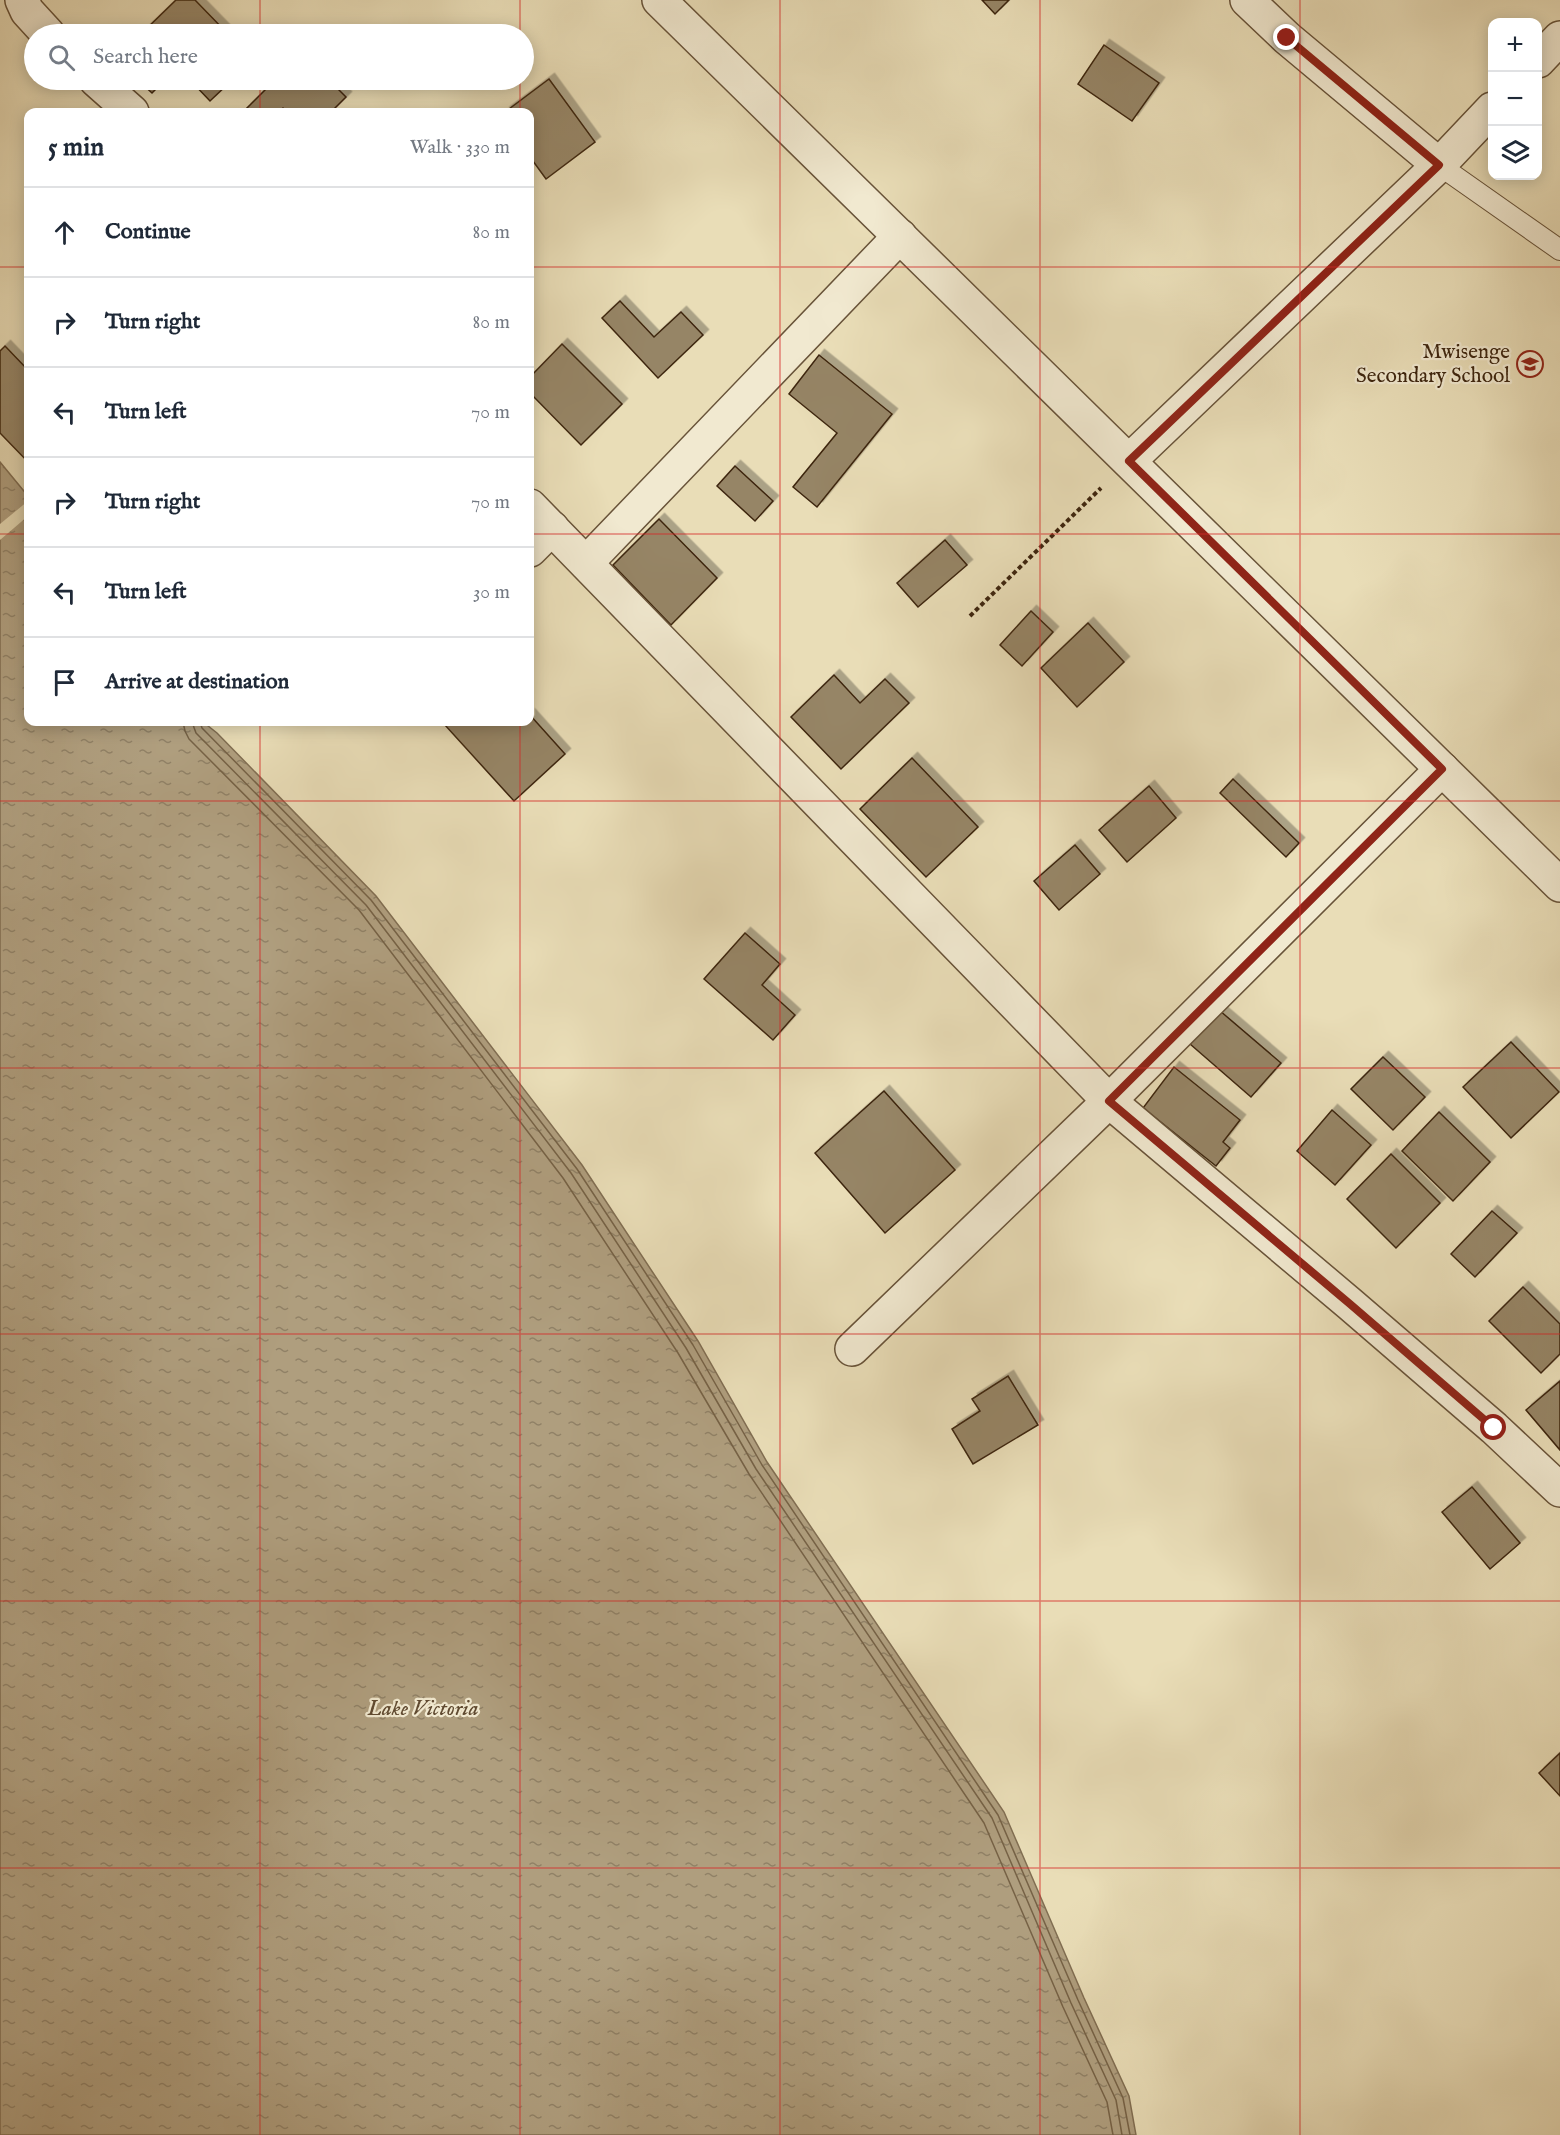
<!DOCTYPE html>
<html lang="en">
<head>
<meta charset="utf-8">
<style>
  :root { --surface:#fff; --page:#f2f2f3; --text:#1f2937; --muted:#747a83; --line:#e0e1e3 }
  body { margin:0; font-family:"IM FELL English",serif; background:var(--page); color:var(--text) }
  .controls { position:absolute; right:18px; top:18px; display:grid; overflow:hidden; border-radius:12px; box-shadow:0 3px 15px #0003 }
  .controls button { width:54px; height:54px; display:grid; place-items:center; padding:0; border:0; border-bottom:2px solid var(--line); background:var(--surface); color:var(--text); font:30px sans-serif }
  .stop { position:absolute; width:18px; height:18px; margin:-14px; border:4px solid #8f2418; border-radius:50%; background:#fff }
  .stop.end { background:#8f2418; border-color:#fff; box-shadow:0 2px 6px #0008 }
  .list { margin:0; padding:0; list-style:none }
  h2 { display:flex; justify-content:space-between; align-items:center; height:78px; margin:0; padding:0 24px; font-size:26px }
  h2 small { font-size:20px; font-weight:400; color:var(--muted) }
  .list li { display:grid; grid-template-columns:39px 1fr auto; gap:18px; align-items:center; box-sizing:border-box; height:90px; padding:0 24px; border-top:2px solid var(--line) }
  .list b { display:block; font-size:22px; white-space:nowrap }
  .list em { font-size:20px; font-style:normal; color:var(--muted) }
  .icon { flex:none; width:33px; height:33px; fill:none; stroke:currentColor; stroke-width:2; stroke-linecap:round; stroke-linejoin:round }
  .map { position:relative; flex:none; width:1560px; height:2135px; overflow:hidden }
  .search { position:absolute; background:var(--surface); box-shadow:0 3px 15px #0003; left:24px; top:24px; width:510px; height:66px; display:flex; align-items:center; gap:15px; box-sizing:border-box; padding:0 21px; border-radius:33px; color:var(--muted); font-size:22px }
  .panel { position:absolute; background:var(--surface); box-shadow:0 3px 15px #0003; left:24px; top:108px; width:510px; height:618px; border-radius:12px }
  .map>svg:first-child { display:block }
  .water { fill:url(#water-ripples); stroke:#816e52; stroke-width:1.5 }
  .pier { fill:#e9ddb7 }
  .lines { fill:none; stroke-linecap:round; stroke-linejoin:round }
  .shore { stroke:#766246; stroke-width:1.5 }
  .building { fill:#968566; stroke:#3d250f; stroke-width:1.5; filter:url(#shadow) }
  .service-casing { stroke:#685339; stroke-width:22 }
  .minor-casing { stroke:#685339; stroke-width:36 }
  .tertiary-casing { stroke:#685339; stroke-width:36 }
  .path { stroke:#3d250f; stroke-width:4; stroke-dasharray:4.5 3; stroke-linecap:butt }
  .service { stroke:#f1e9d0; stroke-width:20 }
  .minor { stroke:#f1e9d0; stroke-width:33 }
  .tertiary { stroke:#f1e9d0; stroke-width:33 }
  .route { stroke:#8f2418; stroke-width:8 }
  .grid { fill:none; stroke:#d62828; stroke-width:1.5; stroke-opacity:0.55 }
  .labels { text-anchor:middle; dominant-baseline:central; stroke-width:4.5; stroke-linejoin:round; paint-order:stroke }
  .poi-label { font-size:21px; fill:#3d250f; stroke:#f1e9d0; text-anchor:end }
  .water-label { font-size:22px; font-style:italic; fill:#5f4930; stroke:#f1e9d0 }
</style>
</head>
<body>
<div class="map">
<svg width="1560" height="2135" viewBox="0 0 1560 2135">
  <defs>
    <pattern id="water-ripples" width="26" height="14" patternUnits="userSpaceOnUse" patternTransform="scale(1.5)"><rect width="26" height="14" fill="#af9e7e"/><path d="M2 4q2-2 4 0t4 0M15 11q2-2 4 0t4 0" fill="none" stroke="#908166"/></pattern>
    <filter id="shadow"><feDropShadow dx="5.5" dy="-5.5" stdDeviation="0" flood-color="#0004"/></filter>
  </defs>
  <rect width="100%" height="100%" fill="#e9ddb7"/>
  <filter id="stains"><feTurbulence type="fractalNoise" baseFrequency=".00333" numOctaves="4"/><feColorMatrix values="0 0 0 0 .2 0 0 0 0 .09 0 0 0 0 .02 0 0 0 .5 -.17"/></filter>
  <radialGradient id="worn" r=".72"><stop offset=".6" stop-color="#630" stop-opacity="0"/><stop offset="1" stop-color="#630" stop-opacity=".3"/></radialGradient>
  <path class="water" d="M0,462L28,496V722H203L217,733L376,896L582,1165L698,1341L767,1462L1004,1812L1084,1998L1129,2096L1136,2135H0Z"/>
  <path class="pier" d="M28,501V516L0,540V524Z"/>
  <g class="lines">
    <g class="shore">
      <path d="M183,722L185,731L189,739L359,910L563,1178L678,1353L749,1474L984,1823L1063,2007L1107,2102L1113,2135"/>
      <path d="M192,722L196,733L366,905L571,1173L686,1348L756,1469L992,1818L1071,2003L1116,2100L1122,2135"/>
      <path d="M200,722L202,728L371,900L577,1169L693,1345L762,1465L998,1815L1078,2000L1123,2098L1130,2135"/>
    </g>
  </g>
  <g class="building">
    <path d="M176,0H195L228,34H141Z"/>
    <path d="M982,0H1009L995,14Z"/>
    <path d="M1104,45L1159,83L1132,121L1078,84Z"/>
    <path d="M549,79L595,142L546,179L530,157V112H505Z"/>
    <path d="M138,80H165L152,93Z"/>
    <path d="M190,80H232L210,101Z"/>
    <path d="M275,80H329L346,97L331,112H287L283,108L279,112H250L246,109Z"/>
    <path d="M620,301L654,337L681,312L703,335L658,378L602,318Z"/>
    <path d="M562,344L622,404L581,445L530,393V377Z"/>
    <path d="M5,346L28,370V462L0,433V351Z"/>
    <path d="M819,355L892,414L817,507L793,487L837,433L789,394Z"/>
    <path d="M735,466L773,501L755,521L717,486Z"/>
    <path d="M659,519L717,578L671,625L613,565Z"/>
    <path d="M945,540L967,565L918,607L897,583Z"/>
    <path d="M1031,611L1053,632L1022,666L1000,645Z"/>
    <path d="M1088,623L1124,662L1077,707L1041,668Z"/>
    <path d="M834,675L860,703L885,679L909,703L841,769L791,717Z"/>
    <path d="M530,715L565,754L514,801L444,724L447,722H530Z"/>
    <path d="M912,758L978,827L926,877L860,809Z"/>
    <path d="M1233,779L1299,843L1286,857L1220,793Z"/>
    <path d="M1149,786L1176,818L1127,862L1099,830Z"/>
    <path d="M1075,845L1100,874L1059,910L1034,881Z"/>
    <path d="M745,933L780,964L762,985L795,1015L773,1040L704,979Z"/>
    <path d="M1219,1010L1281,1063L1251,1097L1190,1044Z"/>
    <path d="M1511,1042L1559,1092L1511,1138L1463,1087Z"/>
    <path d="M1383,1057L1425,1097L1393,1130L1351,1089Z"/>
    <path d="M1174,1067L1240,1120L1223,1142L1230,1148L1216,1166L1143,1108Z"/>
    <path d="M884,1091L955,1170L885,1233L815,1153Z"/>
    <path d="M1332,1110L1371,1145L1335,1185L1297,1151Z"/>
    <path d="M1439,1112L1490,1162L1453,1201L1402,1151Z"/>
    <path d="M1391,1154L1440,1203L1396,1248L1347,1199Z"/>
    <path d="M1492,1211L1517,1233L1475,1277L1451,1254Z"/>
    <path d="M1523,1287L1560,1324V1354L1541,1373L1489,1321Z"/>
    <path d="M1008,1376L1038,1425L973,1464L952,1429L980,1411L972,1399Z"/>
    <path d="M1560,1381V1450L1526,1410Z"/>
    <path d="M1472,1487L1520,1543L1490,1569L1442,1512Z"/>
    <path d="M1560,1753V1796L1539,1773Z"/>
  </g>
  <g class="lines">
    <defs>
      <path id="service" d="M1439,165L1560,250"/>
      <g id="minor">
        <path d="M22,0L27,11L48,34"/>
        <path d="M1247,0L1287,38L1439,165"/>
        <path d="M1538,61L1560,38"/>
        <path d="M96,80L132,112"/>
        <path d="M1129,461L1439,165L1492,109"/>
        <path d="M530,506L1109,1101L1350,1304L1494,1428L1560,1490"/>
        <path d="M530,550L552,528"/>
        <path d="M586,563L900,236"/>
        <path d="M852,1349L1109,1101L1442,769"/>
      </g>
      <path id="tertiary" d="M659,0L1560,885"/>
    </defs>
    <use href="#service" class="service-casing"/>
    <use href="#minor" class="minor-casing"/>
    <use href="#tertiary" class="tertiary-casing"/>
    <path class="path" d="M970,616L1101,488"/>
    <use href="#service" class="service"/>
    <use href="#minor" class="minor"/>
    <use href="#tertiary" class="tertiary"/>
  </g>
  <g class="lines">
    <path class="route" d="M1287,38L1439,165L1129,461L1442,769L1109,1101L1350,1304L1494,1428"/>
  </g>
  <path class="grid" d="M260,0V34M520,0V34M780,0V2135M1040,0V2135M1300,0V2135M260,80V112M520,80V112M0,267H28M530,267H1560M0,534H28M530,534H1560M260,722V2135M520,722V2135M0,801H1560M0,1068H1560M0,1334H1560M0,1601H1560M0,1868H1560"/>
  <defs>
    <symbol id="school-ring" viewBox="-11 -11 22 22"><circle r="9.5" fill="#f1e9d0" stroke="#8f2418" stroke-width="1.5"/><path d="M0-5L7-2L0 1L-7-2ZM-4 1L0 2.5L4 1V4Q0 6-4 4Z" fill="#8f2418"/></symbol>
  </defs>
  <g fill-rule="evenodd">
    <use href="#school-ring" x="1515" y="349" width="30" height="30"/>
  </g>
  <g class="labels">
    <g class="poi-label">
      <text x="1510" y="352">Mwisenge<tspan x="1510" dy="24">Secondary School</tspan></text>
    </g>
    <g class="water-label">
      <text x="423" y="1709">Lake Victoria</text>
    </g>
  </g>
  <rect width="100%" height="100%" filter="url(#stains)"/>
  <rect width="100%" height="100%" fill="url(#worn)"/>
</svg>
<div class="controls">
<button>+</button>
<button>−</button>
<button><svg class="icon" aria-label="layers" viewBox="0 0 24 24"><path d="M12 4l9 5-9 5-9-5zM3 14l9 5 9-5"/></svg></button>
</div>
<div class="stop" style="left:1494px;top:1428px"></div>
<div class="stop end" style="left:1287px;top:38px"></div>
<div class="search"><svg class="icon" aria-label="search" viewBox="0 0 24 24"><circle cx="10" cy="10" r="6"/><path d="M15 15l6 6"/></svg>Search here</div>
<section class="panel">
<h2>5 min<small>Walk · 330 m</small></h2>
<ul class="list">
<li><svg class="icon" aria-label="ahead" viewBox="0 0 24 24"><path d="M12 20V5M6 11l6-6 6 6"/></svg><div><b>Continue</b></div><em>80 m</em></li>
<li><svg class="icon" aria-label="right" viewBox="0 0 24 24"><path d="M7 20v-9h11M14 6l5 5-5 5"/></svg><div><b>Turn right</b></div><em>80 m</em></li>
<li><svg class="icon" aria-label="left" viewBox="0 0 24 24"><path d="M17 20v-9H6M10 6l-5 5 5 5"/></svg><div><b>Turn left</b></div><em>70 m</em></li>
<li><svg class="icon" aria-label="right" viewBox="0 0 24 24"><path d="M7 20v-9h11M14 6l5 5-5 5"/></svg><div><b>Turn right</b></div><em>70 m</em></li>
<li><svg class="icon" aria-label="left" viewBox="0 0 24 24"><path d="M17 20v-9H6M10 6l-5 5 5 5"/></svg><div><b>Turn left</b></div><em>30 m</em></li>
<li><svg class="icon" aria-label="arrive" viewBox="0 0 24 24"><path d="M6 21V4h12l-3 4 3 4H6"/></svg><div><b>Arrive at destination</b></div></li>
</ul>
</section>
</div>
</body>
</html>
